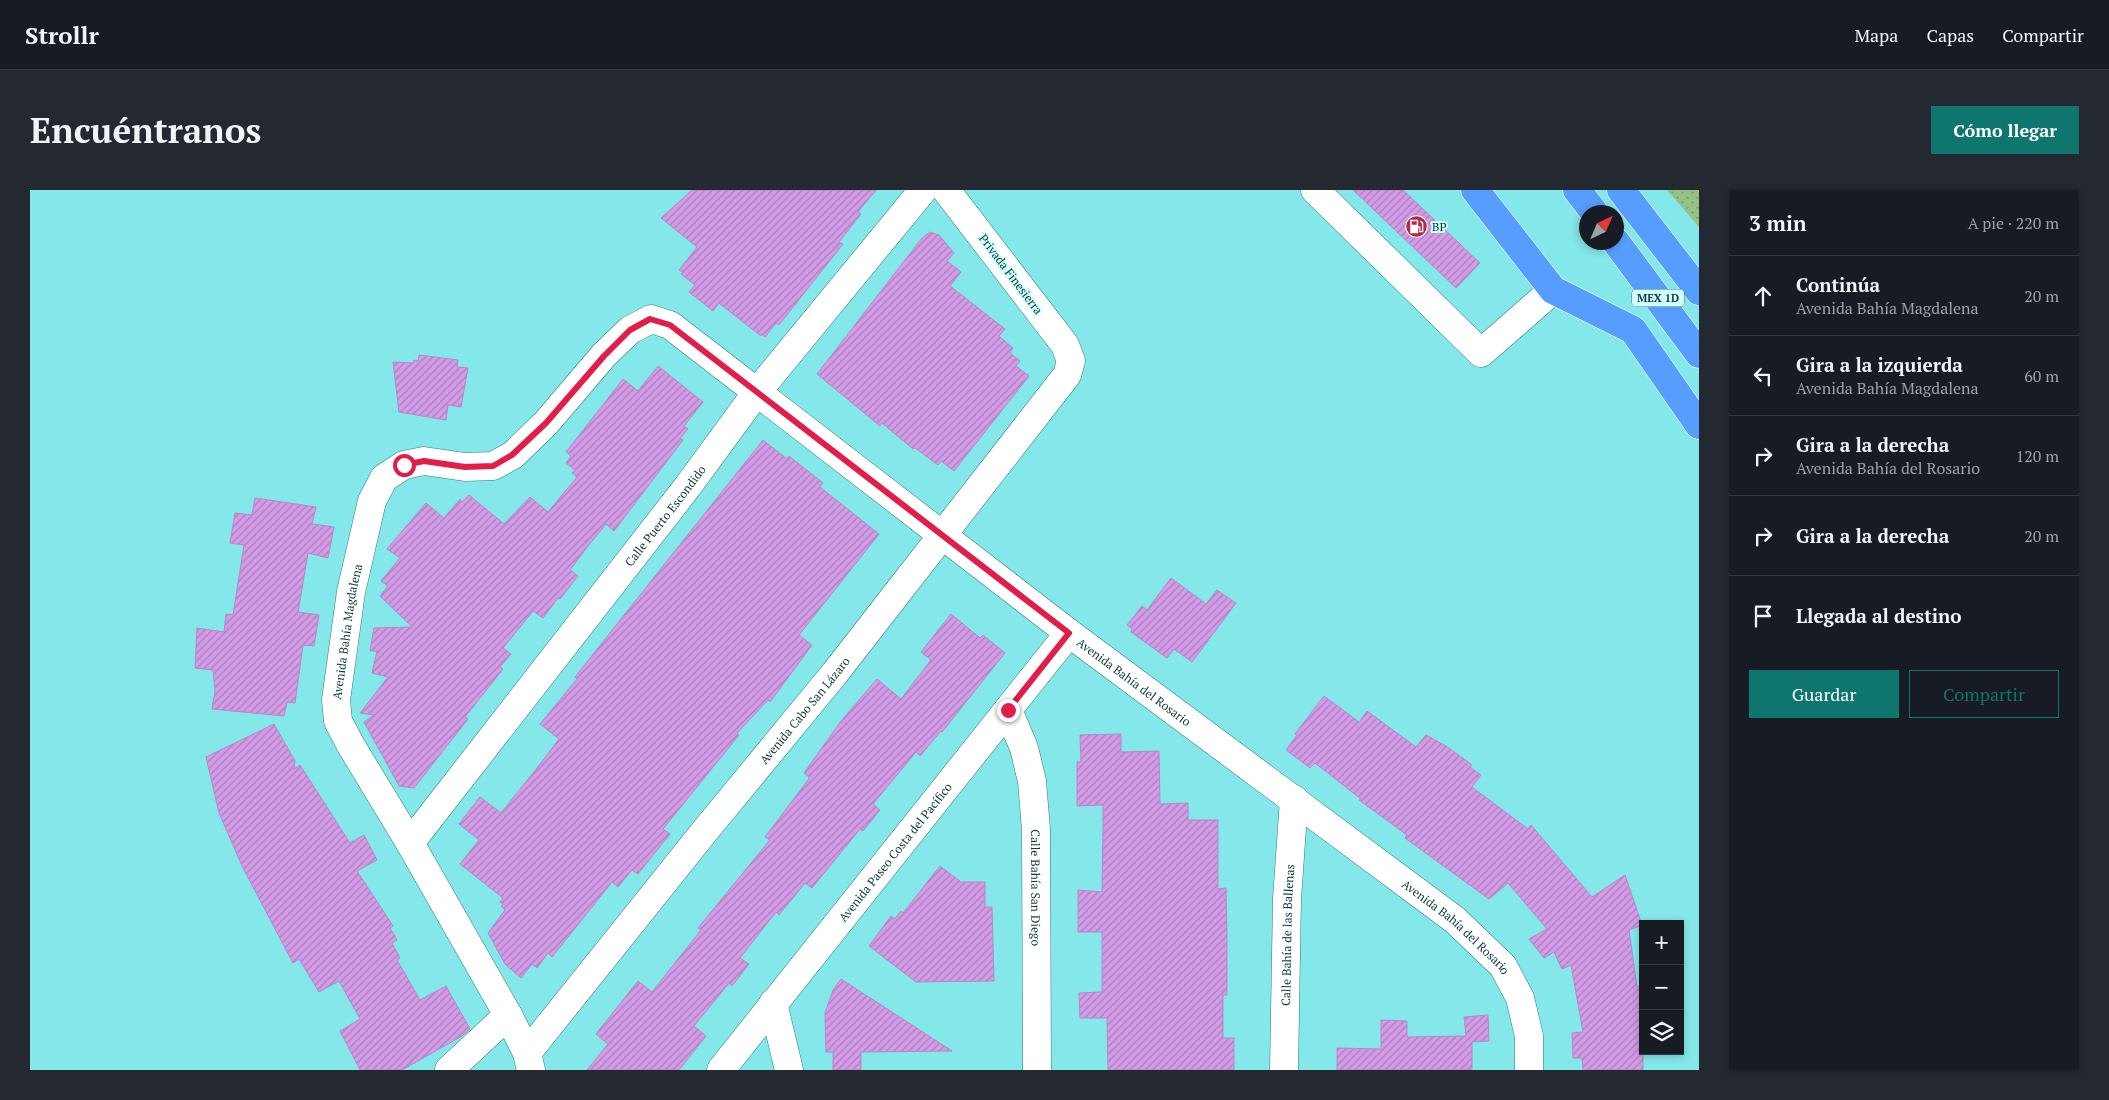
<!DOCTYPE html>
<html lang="es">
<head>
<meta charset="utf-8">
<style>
  :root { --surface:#171b24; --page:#242831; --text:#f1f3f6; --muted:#9ea1a6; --line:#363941; --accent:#0f766e }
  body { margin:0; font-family:"PT Serif",serif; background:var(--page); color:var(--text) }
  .controls { position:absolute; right:15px; bottom:15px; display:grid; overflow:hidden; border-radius:0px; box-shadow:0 2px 8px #0003 }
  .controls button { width:45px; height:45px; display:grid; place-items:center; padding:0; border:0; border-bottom:1px solid var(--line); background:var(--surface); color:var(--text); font:25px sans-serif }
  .compass { position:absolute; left:1549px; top:15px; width:45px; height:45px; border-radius:50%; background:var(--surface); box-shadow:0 2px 8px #0003; rotate:44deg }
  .stop { position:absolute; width:15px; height:15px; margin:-11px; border:4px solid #e11d48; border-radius:50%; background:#fff }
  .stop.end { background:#e11d48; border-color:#fff; box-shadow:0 1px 5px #0008 }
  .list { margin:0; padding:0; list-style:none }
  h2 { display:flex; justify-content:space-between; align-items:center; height:65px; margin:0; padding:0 20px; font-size:21px }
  h2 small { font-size:16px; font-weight:400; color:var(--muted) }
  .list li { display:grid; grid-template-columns:32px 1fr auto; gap:15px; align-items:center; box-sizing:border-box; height:80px; padding:0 20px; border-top:1px solid var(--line) }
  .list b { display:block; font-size:19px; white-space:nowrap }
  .list p { margin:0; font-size:16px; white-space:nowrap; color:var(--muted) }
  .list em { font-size:16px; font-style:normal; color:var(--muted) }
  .actions { display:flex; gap:10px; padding:15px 20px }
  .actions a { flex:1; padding:11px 0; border:1px solid var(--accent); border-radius:0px; text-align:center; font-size:18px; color:var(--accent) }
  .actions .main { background:var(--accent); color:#fff }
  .icon { flex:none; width:28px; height:28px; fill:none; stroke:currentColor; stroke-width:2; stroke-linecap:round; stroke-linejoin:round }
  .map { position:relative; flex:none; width:1669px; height:880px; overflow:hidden; border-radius:0px }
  header { display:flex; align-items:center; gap:30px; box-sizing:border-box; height:70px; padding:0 25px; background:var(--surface); border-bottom:1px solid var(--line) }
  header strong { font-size:24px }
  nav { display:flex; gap:28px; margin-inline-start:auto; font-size:18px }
  .intro { display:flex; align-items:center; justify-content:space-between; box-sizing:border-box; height:120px; padding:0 30px }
  h1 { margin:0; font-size:35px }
  .button { padding:12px 22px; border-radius:0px; background:var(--accent); color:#fff; font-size:18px; font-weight:700 }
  main { display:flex; gap:30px; padding:0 30px }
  aside { flex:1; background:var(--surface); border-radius:0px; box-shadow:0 2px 8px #0003 }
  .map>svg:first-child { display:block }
  .grass { fill:url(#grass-dots) }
  .building { fill:url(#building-hatch); stroke:#b48ac3 }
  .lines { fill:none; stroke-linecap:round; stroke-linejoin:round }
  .minor-casing { stroke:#2f7c7e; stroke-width:29 }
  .highway-casing { stroke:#fff; stroke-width:29 }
  .minor { stroke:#fff; stroke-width:28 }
  .highway { stroke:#579dfe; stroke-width:28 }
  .route { stroke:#e11d48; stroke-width:6 }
  .labels { text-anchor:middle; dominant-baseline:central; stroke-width:4; stroke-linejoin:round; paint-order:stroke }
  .shield { fill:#d1ffff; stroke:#487475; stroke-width:1 }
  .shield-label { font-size:11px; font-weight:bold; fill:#0d393a }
  .poi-label { font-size:12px; fill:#0d393a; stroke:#d1ffff; text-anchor:start }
  .street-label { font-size:12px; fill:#0d393a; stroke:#d1ffff }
</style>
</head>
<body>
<header>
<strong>Strollr</strong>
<nav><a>Mapa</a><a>Capas</a><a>Compartir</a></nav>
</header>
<div class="intro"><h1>Encuéntranos</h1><a class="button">Cómo llegar</a></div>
<main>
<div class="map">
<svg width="1669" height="880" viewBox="0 0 1669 880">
  <defs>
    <pattern id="grass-dots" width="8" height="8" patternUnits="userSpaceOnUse" patternTransform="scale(1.25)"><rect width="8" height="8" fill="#96c385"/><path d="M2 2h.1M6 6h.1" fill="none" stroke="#799f6e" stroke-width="1.8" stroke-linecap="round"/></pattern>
    <pattern id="building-hatch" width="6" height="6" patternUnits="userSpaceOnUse" patternTransform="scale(1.25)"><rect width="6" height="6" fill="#d49be7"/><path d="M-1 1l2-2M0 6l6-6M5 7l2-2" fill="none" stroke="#aa7fbc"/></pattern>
  </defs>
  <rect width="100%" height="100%" fill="#84e7e9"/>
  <path class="grass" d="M1637,0H1669V37Z"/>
  <g class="building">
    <path d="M662,0H846L828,22L831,24L809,52L813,54L749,135L746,133L735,147L732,144L731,146L689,113L683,121L659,102L665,95L651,84L653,82L649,80L667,57L631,28Z"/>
    <path d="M1323,0H1373L1450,73L1426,98Z"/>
    <path d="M900,42L909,45L924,63L917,71L931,82L920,96L975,139L969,146L983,158L980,163L990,171L986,176L999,186L924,281L911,271L908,275L885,258L883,259L852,233L850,236L787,184L892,48Z"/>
    <path d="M389,165L428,170L427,177L438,178L431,217L418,215L416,230L369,222L363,172L383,173L384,170L388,171Z"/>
    <path d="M628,176L673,212L654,236L658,239L650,248L653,250L584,341L576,334L558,356L540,380L548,386L530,409L528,408L513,428L503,421L473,458L481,464L470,477L473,479L435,527L438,529L384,598L369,596L334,532L344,525L330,523L358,487L342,483L347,461H340L344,438L382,437L350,406L358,396L351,391L370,368L357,359L396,313L414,328L430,309L432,312L439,305L474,334L500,307L518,322L547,287L542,283L545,280L536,273L541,266L536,262L593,189L608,201Z"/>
    <path d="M733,250L757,269L759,266L793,293L790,297L849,344L769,445L782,455L740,512L738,510L707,543L709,545L633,639L640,644L608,684L602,680L588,697L582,692L522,767L518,763L507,778L502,774L491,788L475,774L458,743L475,720L471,716L473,714L470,712L473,708L430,674L449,650L429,634L450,607L471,623L511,573L529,549L510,534L547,489L545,487Z"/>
    <path d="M225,308L286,317L282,334L304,337L298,368L278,363L268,422L289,425L284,456L273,455L265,513L257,512L254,526L182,519L185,501L183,480L165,478L167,438L194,442L196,424L203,425L214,355L200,353L205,323L222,325Z"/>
    <path d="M1141,388L1176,414L1187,400L1206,413L1162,472L1144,459L1137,468L1101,442L1102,439L1097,435L1112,416L1117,420Z"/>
    <path d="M921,424L950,448L953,445L975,463L912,542L911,541L890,566L886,562L843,614L850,620L833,641L830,639L782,698L775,693L749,725L746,722L710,768L719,774L702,796L699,793L664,836L676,846L649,880H557L578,854L566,844L608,791L622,802L671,740L668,738L740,650L735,647L778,590L779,587L774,583L811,531L847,489L871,509L901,470L891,462Z"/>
    <path d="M1294,506L1329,532L1337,521L1386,557L1396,545L1416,556L1442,575L1440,577L1451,585L1442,597L1498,639L1501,635L1562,707L1595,685L1612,735L1599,740L1607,797L1613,796V880H1553L1552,868H1543L1542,843L1553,842L1541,775L1532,779L1524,762L1514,768L1499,749L1517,739L1478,693L1459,709L1375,648L1377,645L1329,610L1331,609L1285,573L1280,578L1256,560L1267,545L1265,544Z"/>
    <path d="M244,534L265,571L264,579L270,575L320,653L334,645L347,670L327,681L363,736L360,738L367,750L362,753L370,768L367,770L390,810L416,796L440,839L432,846L372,880H330L310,841L330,829L309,791L289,802L269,769L263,773L212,676L189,623L176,567Z"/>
    <path d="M1091,544V562L1129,561L1130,614L1158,613V630H1188V699L1196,698L1197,750V805H1193V848H1204V880H1078L1077,828H1050L1049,803L1072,802V742H1048V700L1072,702L1073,639V615L1047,616V572H1051L1050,545Z"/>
    <path d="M910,676L931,692H955V717H962L964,791L886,792L839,756L861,726L865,729L871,721L873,723Z"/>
    <path d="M811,789L922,861L831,862V880H803V862H796L795,823L803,800Z"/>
    <path d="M1458,825L1459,851L1442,852V880H1307V858L1351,859V830L1377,831V847L1436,846L1434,827Z"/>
  </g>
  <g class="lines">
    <defs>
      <g id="minor">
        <path d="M1285,0L1451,163L1523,100"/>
        <path id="s1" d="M978,520L994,558L1002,591L1006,640L1007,880"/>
        <path id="s2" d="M380,653L658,296L727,202L893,0"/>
        <path d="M743,813L759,880"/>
        <path id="s3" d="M497,863L674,642L805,483L1037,185L1041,171L1035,155L916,0"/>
        <path d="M419,880L478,825"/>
        <path id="s4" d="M501,880L497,863L478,825L380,653L320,554L308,531L306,510L321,402L342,311L354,288L374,275L394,271L435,277L463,276L483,265L516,233L574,165L600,140L621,129L640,135L1039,443L1425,730L1473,776L1490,808L1499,846V880"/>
        <path id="s5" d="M691,880L1039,443"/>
        <path id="s6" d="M1254,880L1257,709L1264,609"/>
      </g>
      <g id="highway">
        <path d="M1445,0L1523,100L1603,140L1669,235"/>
        <path d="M1547,0L1564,22"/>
        <path d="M1591,0L1669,101"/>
        <path d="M1586,52L1669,164"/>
      </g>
    </defs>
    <use href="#minor" class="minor-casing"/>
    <use href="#highway" class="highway-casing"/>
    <use href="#minor" class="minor"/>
    <use href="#highway" class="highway"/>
  </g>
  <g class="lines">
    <path class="route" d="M374,275L394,271L435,277L463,276L482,265L516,233L574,166L600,140L620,129L640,135L1039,443L978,520"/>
  </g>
  <defs>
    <symbol id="fuel-disc" viewBox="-11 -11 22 22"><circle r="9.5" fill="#b92741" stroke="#d1ffff"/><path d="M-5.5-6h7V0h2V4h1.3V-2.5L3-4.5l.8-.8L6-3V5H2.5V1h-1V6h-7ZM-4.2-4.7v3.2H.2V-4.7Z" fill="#fff"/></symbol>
  </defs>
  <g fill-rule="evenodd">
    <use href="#fuel-disc" x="1374" y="24" width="25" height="25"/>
  </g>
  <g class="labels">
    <rect class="shield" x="1602" y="99.5" width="52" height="17" rx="4"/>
    <g class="shield-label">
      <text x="1628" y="108">MEX 1D</text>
    </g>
    <g class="poi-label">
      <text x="1402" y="36">BP</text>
    </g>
    <g class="street-label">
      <text transform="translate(981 84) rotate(53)">Privada Finesierra</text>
      <text stroke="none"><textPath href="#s2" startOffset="415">Calle Puerto Escondido</textPath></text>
      <text stroke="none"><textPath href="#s4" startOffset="490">Avenida Bahía Magdalena</textPath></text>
      <text stroke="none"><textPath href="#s4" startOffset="1586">Avenida Bahía del Rosario</textPath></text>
      <text stroke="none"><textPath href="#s3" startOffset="441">Avenida Cabo San Lázaro</textPath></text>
      <text stroke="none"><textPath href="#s5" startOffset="279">Avenida Paseo Costa del Pacífico</textPath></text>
      <text stroke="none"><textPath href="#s1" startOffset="182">Calle Bahía San Diego</textPath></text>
      <text stroke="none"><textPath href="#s4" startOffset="1991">Avenida Bahía del Rosario</textPath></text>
      <text stroke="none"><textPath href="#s6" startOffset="135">Calle Bahía de las Ballenas</textPath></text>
    </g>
  </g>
</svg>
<div class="controls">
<button>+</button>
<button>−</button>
<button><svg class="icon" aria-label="layers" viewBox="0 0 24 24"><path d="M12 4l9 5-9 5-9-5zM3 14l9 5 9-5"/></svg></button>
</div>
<svg class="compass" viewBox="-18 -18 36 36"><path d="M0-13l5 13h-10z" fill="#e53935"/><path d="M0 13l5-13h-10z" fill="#9ea1a6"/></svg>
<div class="stop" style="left:374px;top:275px"></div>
<div class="stop end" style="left:978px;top:520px"></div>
</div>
<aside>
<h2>3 min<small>A pie · 220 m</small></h2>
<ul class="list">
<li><svg class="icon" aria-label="ahead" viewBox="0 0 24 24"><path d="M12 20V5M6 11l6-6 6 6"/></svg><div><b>Continúa</b><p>Avenida Bahía Magdalena</p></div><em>20 m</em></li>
<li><svg class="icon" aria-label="left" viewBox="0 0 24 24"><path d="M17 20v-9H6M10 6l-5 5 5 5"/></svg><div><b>Gira a la izquierda</b><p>Avenida Bahía Magdalena</p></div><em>60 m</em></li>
<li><svg class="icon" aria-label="right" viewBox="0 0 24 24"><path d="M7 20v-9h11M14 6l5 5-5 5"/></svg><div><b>Gira a la derecha</b><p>Avenida Bahía del Rosario</p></div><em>120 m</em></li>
<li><svg class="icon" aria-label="right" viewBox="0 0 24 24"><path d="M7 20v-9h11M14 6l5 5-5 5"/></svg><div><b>Gira a la derecha</b></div><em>20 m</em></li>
<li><svg class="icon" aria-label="arrive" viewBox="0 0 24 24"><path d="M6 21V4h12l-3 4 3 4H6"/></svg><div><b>Llegada al destino</b></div></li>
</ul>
<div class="actions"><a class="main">Guardar</a><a>Compartir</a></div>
</aside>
</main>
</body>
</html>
